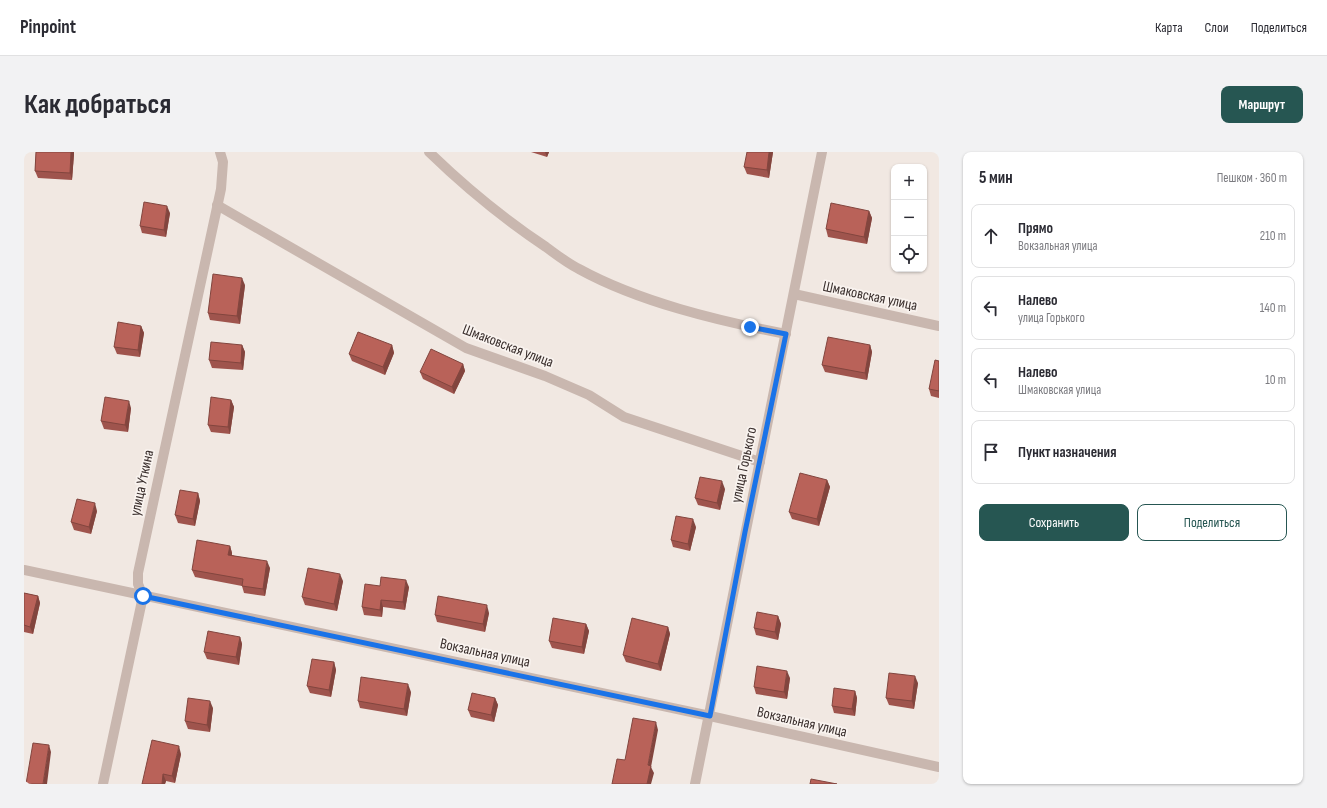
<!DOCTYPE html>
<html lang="ru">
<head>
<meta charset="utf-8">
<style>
  :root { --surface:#fff; --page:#f2f2f3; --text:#2b2b33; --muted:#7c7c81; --line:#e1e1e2; --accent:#265652 }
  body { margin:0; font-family:"Sofia Sans Condensed",sans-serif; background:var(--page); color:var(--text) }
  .controls { position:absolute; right:12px; top:12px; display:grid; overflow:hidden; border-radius:8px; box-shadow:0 1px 3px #0004 }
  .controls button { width:36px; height:36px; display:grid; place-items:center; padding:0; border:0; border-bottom:1px solid var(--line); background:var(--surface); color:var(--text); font:20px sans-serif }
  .stop { position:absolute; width:12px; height:12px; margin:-9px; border:3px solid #1a73e8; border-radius:50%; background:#fff }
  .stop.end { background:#1a73e8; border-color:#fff; box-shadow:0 1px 4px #0008 }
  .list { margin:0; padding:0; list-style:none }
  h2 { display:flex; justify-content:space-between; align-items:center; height:52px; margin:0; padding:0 16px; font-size:17px }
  h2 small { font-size:13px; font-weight:400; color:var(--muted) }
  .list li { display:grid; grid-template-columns:26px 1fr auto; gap:12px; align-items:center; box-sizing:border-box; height:64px; margin:0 8px 8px; padding:0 8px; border:1px solid var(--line); border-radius:8px }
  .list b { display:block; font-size:15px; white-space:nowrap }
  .list p { margin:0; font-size:13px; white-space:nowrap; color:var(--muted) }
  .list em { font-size:13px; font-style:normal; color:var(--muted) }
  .actions { display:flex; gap:8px; padding:12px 16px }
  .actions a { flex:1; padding:9px 0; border:1px solid var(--accent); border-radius:8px; text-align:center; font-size:14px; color:var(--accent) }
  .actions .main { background:var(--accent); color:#fff }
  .icon { flex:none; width:22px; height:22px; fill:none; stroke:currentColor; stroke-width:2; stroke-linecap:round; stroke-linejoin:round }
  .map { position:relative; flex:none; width:915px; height:632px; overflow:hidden; border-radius:8px }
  header { display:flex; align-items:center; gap:24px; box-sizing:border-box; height:56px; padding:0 20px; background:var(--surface); border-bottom:1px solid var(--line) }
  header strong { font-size:19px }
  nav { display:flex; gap:22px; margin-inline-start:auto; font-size:14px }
  .intro { display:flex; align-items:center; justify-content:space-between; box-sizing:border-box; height:96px; padding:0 24px }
  h1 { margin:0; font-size:28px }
  .button { padding:10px 18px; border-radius:8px; background:var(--accent); color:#fff; font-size:14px; font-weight:700 }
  main { display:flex; gap:24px; padding:0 24px }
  aside { flex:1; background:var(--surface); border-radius:8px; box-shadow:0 1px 3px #0004 }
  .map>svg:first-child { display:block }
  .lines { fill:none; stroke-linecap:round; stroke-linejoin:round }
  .minor { stroke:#c9b7af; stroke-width:10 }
  .wall { fill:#9f544d }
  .shaded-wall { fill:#82453e }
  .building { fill:#b96259; stroke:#82453e }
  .route { stroke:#1a73e8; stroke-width:5 }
  .labels { text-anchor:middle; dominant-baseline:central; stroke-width:3.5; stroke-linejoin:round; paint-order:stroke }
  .street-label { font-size:15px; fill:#392e2c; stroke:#f9f3ef }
</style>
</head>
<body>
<header>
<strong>Pinpoint</strong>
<nav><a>Карта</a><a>Слои</a><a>Поделиться</a></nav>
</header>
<div class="intro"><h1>Как добраться</h1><a class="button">Маршрут</a></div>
<main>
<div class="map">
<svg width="915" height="632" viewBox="0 0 915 632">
  <rect width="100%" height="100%" fill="#f1e8e2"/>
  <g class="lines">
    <g class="minor">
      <path d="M405,0C441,35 480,67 522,95C533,103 543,111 555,117C615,150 695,169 762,182"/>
      <path d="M193,53L442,196L521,224L565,243L600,265L736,310"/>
      <path d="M770,142L915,174"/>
      <path d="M0,418L686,564L915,615"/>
      <path d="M79,632L119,444L114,432V421L197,37L199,10L196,0"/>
      <path d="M671,632L798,0"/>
    </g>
  </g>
  <g class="wall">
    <path d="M12,0H50V2L48,28L14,26L11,19Z"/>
    <path d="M507,0H525L523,5Z"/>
    <path d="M749,0L745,26L723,22L720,15Z"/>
    <path d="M845,59L848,66L843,92L804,85L802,77Z"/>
    <path d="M146,61L142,85L118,81L116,74Z"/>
    <path d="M221,133L216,172L186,168L184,161Z"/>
    <path d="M117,174L120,181L116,205L93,202L90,195Z"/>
    <path d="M218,193L221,200L219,218L188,216L185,208Z"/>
    <path d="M368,193L370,201L361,223L328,209L325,202Z"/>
    <path d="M846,193L848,200L843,228L801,220L798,213Z"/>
    <path d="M915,209V246L907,244L905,237Z"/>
    <path d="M439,212L441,219L430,242L399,227L396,220Z"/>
    <path d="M207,248L210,255L206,282L187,280L184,273Z"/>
    <path d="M107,256L104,280L80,277L77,269Z"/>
    <path d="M803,328L806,335L795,374L768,367L765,360Z"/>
    <path d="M701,337L696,358L674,353L671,346Z"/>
    <path d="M174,341L176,349L171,374L154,371L151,363Z"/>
    <path d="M73,359L67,382L50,378L47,370Z"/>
    <path d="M672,375L666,399L649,395L647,388Z"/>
    <path d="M206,394L208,401V403L246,416L241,444L220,441L218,434L171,425L168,418Z"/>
    <path d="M319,429L313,459L281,453L278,445Z"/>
    <path d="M356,434L385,435L381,458L359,455L358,465L340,463L338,455Z"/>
    <path d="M0,441L14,444L16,451L9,482L0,480Z"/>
    <path d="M465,461L461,480L413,470L411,463Z"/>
    <path d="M754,464L757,472L754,488L732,483L730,476Z"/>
    <path d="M562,472L565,479L560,502L528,496L525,489Z"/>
    <path d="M644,475L646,482L637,519L602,510L599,503Z"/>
    <path d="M216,485L218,492L215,513L183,507L180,500Z"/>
    <path d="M310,510L312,518L307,545L286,541L283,534Z"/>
    <path d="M766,526L763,547L732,542L730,535Z"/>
    <path d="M894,531L890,557L865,553L862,546Z"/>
    <path d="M831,539L833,546L831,564L810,561L808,554Z"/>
    <path d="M387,540L383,564L336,556L334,549Z"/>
    <path d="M471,546L474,553L470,570L447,565L444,558Z"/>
    <path d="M189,556L186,580L164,577L161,569Z"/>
    <path d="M157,602L151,631L142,629L141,632H118Z"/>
  </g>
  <g class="shaded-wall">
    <path d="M47,0H50V2L48,28L46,21Z"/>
    <path d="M521,0H525L523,5Z"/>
    <path d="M745,0H749L745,26L743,18Z"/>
    <path d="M143,54L146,61L142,85L140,78Z"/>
    <path d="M845,59L848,66L843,92L840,85Z"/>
    <path d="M218,126L221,133L216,172L213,164Z"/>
    <path d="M117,174L120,181L116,205L114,198Z"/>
    <path d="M218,193L221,200L219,218L217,211Z"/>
    <path d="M368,193L370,201L361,223L359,215Z"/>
    <path d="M846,193L848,200L843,228L841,221Z"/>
    <path d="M439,212L441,219L430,242L428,235Z"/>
    <path d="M207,248L210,255L206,282L204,275Z"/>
    <path d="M105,249L107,256L104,280L101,273Z"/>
    <path d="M803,328L806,335L795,374L793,367Z"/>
    <path d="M698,329L701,337L696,358L693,351Z"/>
    <path d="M174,341L176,349L171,374L169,367Z"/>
    <path d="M71,351L73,359L67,382L65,375Z"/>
    <path d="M669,367L672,375L666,399L664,392Z"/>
    <path d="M206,394L208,401L207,410L204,403Z"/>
    <path d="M243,409L246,416L241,444L239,437Z"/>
    <path d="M316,422L319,429L313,459L310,452Z"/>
    <path d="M382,428L385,435L381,458L379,450Z"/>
    <path d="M14,444L16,451L9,482L6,475Z"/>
    <path d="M357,448L359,455L358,465L356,458Z"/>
    <path d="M463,453L465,461L461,480L459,472Z"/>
    <path d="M754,464L757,472L754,488L751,480Z"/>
    <path d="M562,472L565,479L560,502L558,495Z"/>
    <path d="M644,475L646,482L637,519L634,512Z"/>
    <path d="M216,485L218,492L215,513L212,505Z"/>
    <path d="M310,510L312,518L307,545L305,538Z"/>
    <path d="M763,519L766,526L763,547L760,540Z"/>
    <path d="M891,524L894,531L890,557L888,549Z"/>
    <path d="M384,532L387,540L383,564L380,557Z"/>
    <path d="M831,539L833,546L831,564L828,557Z"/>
    <path d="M471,546L474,553L470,570L467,563Z"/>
    <path d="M186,549L189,556L186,580L183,573Z"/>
    <path d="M632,570L634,578L627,615L630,621L627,632H623L624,613Z"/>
    <path d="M25,593L27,600L23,632H19Z"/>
    <path d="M155,594L157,602L151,631L148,624Z"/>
    <path d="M139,622L142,629L141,632H138Z"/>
  </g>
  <g class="building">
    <path d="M12,0H47L46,21L11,19Z"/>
    <path d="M723,0H745L743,18L720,15Z"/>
    <path d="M120,50L143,54L140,78L116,74Z"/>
    <path d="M807,51L845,59L840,85L802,77Z"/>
    <path d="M189,122L218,126L213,164L184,161Z"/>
    <path d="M94,170L117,174L114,198L90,195Z"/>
    <path d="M334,180L368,193L359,215L325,202Z"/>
    <path d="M804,185L846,193L841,221L798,213Z"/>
    <path d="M187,190L218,193L217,211L185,208Z"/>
    <path d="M407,197L439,212L428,235L396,220Z"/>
    <path d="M911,208L915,209V239L905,237Z"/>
    <path d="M81,245L105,249L101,273L77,269Z"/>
    <path d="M187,245L207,248L204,275L184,273Z"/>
    <path d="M776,321L803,328L793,367L765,360Z"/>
    <path d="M676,325L698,329L693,351L671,346Z"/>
    <path d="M156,338L174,341L169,367L151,363Z"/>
    <path d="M53,347L71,351L65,375L47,370Z"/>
    <path d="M652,364L669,367L664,392L647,388Z"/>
    <path d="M173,388L206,394L204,403L243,409L239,437L218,434L219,427L168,418Z"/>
    <path d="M284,416L316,422L310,452L278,445Z"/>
    <path d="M357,425L382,428L379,450L357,448L356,458L338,455L341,432L356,434Z"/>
    <path d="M0,441L14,444L6,475L0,473Z"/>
    <path d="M414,444L463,453L459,472L411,463Z"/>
    <path d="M733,460L754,464L751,480L730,476Z"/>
    <path d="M529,466L562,472L558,495L525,489Z"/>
    <path d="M608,466L644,475L634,512L599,503Z"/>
    <path d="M184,479L216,485L212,505L180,500Z"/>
    <path d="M288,507L310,510L305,538L283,534Z"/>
    <path d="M733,514L763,519L760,540L730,535Z"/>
    <path d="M865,521L891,524L888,549L862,546Z"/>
    <path d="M337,525L384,532L380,557L334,549Z"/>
    <path d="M810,536L831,539L828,557L808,554Z"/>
    <path d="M448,541L471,546L467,563L444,558Z"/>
    <path d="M164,546L186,549L183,573L161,569Z"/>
    <path d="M609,566L632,570L624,613L627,614L623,632H588L593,607L601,608Z"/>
    <path d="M128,588L155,594L148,624L139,622L138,632H118Z"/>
    <path d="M9,591L25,593L19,632H2Z"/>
    <path d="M787,627L813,632H786Z"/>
  </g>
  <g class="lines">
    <path class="route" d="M119,444L686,564L721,380L762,182L726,175"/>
  </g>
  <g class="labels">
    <g class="street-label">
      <text transform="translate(846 144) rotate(12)">Шмаковская улица</text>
      <text transform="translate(484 194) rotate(21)">Шмаковская улица</text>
      <text transform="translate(720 313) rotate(-78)">улица Горького</text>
      <text transform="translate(118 331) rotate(-78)">улица Уткина</text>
      <text transform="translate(461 501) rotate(12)">Вокзальная улица</text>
      <text transform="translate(778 570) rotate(13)">Вокзальная улица</text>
    </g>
  </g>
</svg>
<div class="controls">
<button>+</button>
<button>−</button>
<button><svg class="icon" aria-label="locate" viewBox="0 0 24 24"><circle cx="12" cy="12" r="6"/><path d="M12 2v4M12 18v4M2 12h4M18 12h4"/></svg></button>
</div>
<div class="stop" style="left:119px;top:444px"></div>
<div class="stop end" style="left:726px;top:175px"></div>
</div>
<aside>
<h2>5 мин<small>Пешком · 360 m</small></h2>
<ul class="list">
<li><svg class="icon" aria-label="ahead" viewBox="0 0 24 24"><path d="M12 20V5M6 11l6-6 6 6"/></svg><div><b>Прямо</b><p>Вокзальная улица</p></div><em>210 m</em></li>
<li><svg class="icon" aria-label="left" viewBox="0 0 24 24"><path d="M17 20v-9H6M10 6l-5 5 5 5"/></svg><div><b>Налево</b><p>улица Горького</p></div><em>140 m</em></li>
<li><svg class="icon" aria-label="left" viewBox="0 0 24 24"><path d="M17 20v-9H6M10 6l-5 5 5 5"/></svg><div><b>Налево</b><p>Шмаковская улица</p></div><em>10 m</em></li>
<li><svg class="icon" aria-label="arrive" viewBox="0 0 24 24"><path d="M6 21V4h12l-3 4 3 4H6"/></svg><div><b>Пункт назначения</b></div></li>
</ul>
<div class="actions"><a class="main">Сохранить</a><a>Поделиться</a></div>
</aside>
</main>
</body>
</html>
